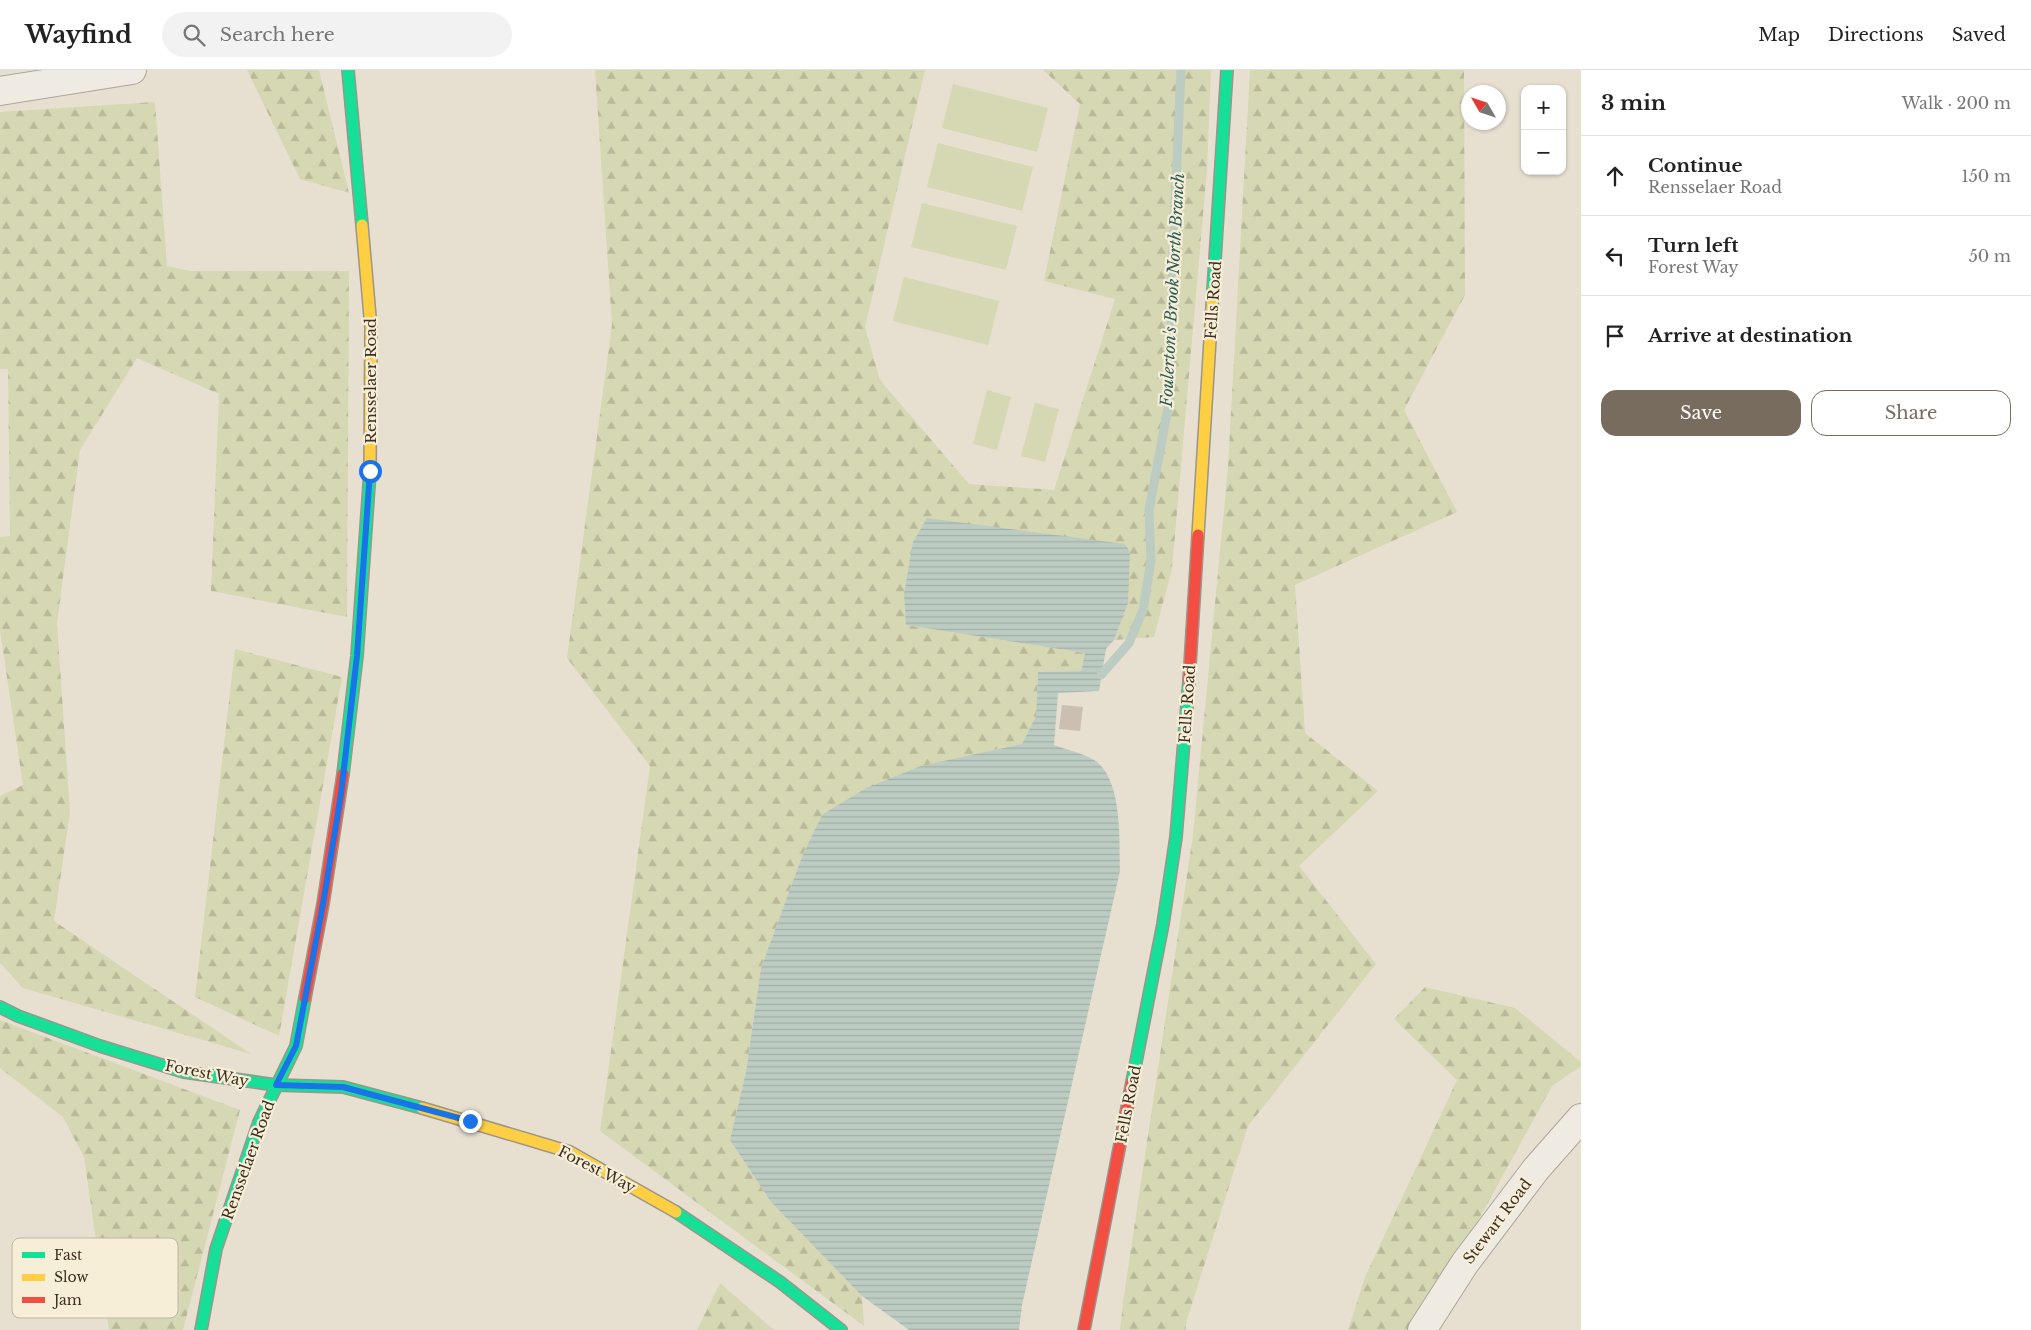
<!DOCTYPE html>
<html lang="en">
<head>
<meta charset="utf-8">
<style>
  :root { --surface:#fff; --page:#f2f2f2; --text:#222; --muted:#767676; --line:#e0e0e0; --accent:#786c5e }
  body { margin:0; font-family:"Libre Baskerville",serif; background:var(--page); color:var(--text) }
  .controls { position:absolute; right:15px; top:15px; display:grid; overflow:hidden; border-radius:10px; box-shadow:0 1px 4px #0004 }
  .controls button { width:45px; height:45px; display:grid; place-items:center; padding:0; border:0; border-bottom:1px solid var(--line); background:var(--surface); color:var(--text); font:25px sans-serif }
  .compass { position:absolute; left:1461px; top:15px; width:45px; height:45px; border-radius:50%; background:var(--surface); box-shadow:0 1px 4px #0004; rotate:309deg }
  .stop { position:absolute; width:15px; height:15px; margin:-11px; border:4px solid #1a73e8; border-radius:50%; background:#fff }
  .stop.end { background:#1a73e8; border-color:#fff; box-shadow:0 1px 5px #0008 }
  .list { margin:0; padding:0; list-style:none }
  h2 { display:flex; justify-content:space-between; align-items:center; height:65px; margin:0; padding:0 20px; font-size:21px }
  h2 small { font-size:16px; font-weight:400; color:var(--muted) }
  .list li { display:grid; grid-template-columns:32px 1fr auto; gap:15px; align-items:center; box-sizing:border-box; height:80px; padding:0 20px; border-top:1px solid var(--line) }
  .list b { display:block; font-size:19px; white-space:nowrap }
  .list p { margin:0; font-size:16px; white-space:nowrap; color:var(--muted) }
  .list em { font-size:16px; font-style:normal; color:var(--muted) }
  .actions { display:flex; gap:10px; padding:15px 20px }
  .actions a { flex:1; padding:11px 0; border:1px solid var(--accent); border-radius:15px; text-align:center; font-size:18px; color:var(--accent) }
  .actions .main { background:var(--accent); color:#fff }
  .icon { flex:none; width:28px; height:28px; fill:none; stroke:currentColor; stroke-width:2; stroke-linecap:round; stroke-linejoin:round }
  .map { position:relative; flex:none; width:1581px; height:1260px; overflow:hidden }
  header { display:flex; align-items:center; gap:30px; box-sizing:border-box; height:70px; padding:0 25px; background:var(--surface); border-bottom:1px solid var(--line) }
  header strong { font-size:24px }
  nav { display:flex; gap:28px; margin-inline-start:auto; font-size:18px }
  .search { width:350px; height:45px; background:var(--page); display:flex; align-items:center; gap:12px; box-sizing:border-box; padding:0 18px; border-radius:28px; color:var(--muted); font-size:19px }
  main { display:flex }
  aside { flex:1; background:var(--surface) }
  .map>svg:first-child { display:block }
  .forest { fill:url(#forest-firs) }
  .garden { fill:#d6d7b3 }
  .water { fill:url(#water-rules) }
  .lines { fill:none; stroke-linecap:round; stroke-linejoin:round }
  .stream { stroke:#bcccc2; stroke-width:9 }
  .building { fill:#cbbfb2 }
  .street-casing { stroke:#ada599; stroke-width:30 }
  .fast-casing { stroke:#9c958a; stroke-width:14 }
  .slow-casing { stroke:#9c958a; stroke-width:14 }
  .jam-casing { stroke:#9c958a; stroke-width:14 }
  .street { stroke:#efebe3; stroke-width:28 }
  .fast { stroke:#16e098; stroke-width:11 }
  .slow { stroke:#ffcf43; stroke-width:11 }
  .jam { stroke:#f24e42; stroke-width:11 }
  .route { stroke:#1a73e8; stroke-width:6 }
  .labels { text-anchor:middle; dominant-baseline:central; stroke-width:4.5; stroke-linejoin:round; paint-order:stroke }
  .street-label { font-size:15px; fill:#3d2e20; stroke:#f7eed8 }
  .water-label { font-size:16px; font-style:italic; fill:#2f5d5a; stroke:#f7eed8 }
  .key { fill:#f7eed8; stroke:#bfb4a1; stroke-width:1 }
  .key-label { font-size:14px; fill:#3d2e20 }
</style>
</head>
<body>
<header>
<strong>Wayfind</strong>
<div class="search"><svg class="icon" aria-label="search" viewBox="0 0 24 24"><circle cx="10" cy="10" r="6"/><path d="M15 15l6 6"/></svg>Search here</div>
<nav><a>Map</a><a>Directions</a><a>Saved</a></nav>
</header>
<main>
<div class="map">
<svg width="1581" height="1260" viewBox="0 0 1581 1260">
  <defs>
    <pattern id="forest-firs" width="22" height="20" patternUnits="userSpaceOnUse" patternTransform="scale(1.25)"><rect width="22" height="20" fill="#d6d7b3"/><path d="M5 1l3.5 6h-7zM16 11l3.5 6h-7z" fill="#b9b99a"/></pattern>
    <pattern id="water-rules" width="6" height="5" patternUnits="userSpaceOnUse" patternTransform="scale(1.25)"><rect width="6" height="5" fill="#bcccc2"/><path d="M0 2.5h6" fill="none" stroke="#a2b0a6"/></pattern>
  </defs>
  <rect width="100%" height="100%" fill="#e7e0d1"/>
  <g class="forest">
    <path d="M247,0H319L349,123L300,109Z"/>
    <path d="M595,0H925L865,257L880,310L969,414L1054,420L1115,229L1044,211L1080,34L1043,0H1211L1207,99L1172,499L1154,567L1114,570L1128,533L906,555L1085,583L1081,601L1038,602L1036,646L1022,674L997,679L822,745L803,784L761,898L746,1002L730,1070L771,1132L862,1226L864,1256L600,1061L650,696L567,588L612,255Z"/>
    <path d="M1250,0H1464L1465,225L1404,340L1457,442L1295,515L1305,663L1378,721L1299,796L1376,894L1248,1056L1186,1253V1260H1120L1123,1232L1193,765L1228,397Z"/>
    <path d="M155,32L167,196L190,201H349L347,547L211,521L219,324L137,288L80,380L57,553L70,742L54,851L251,984L23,918L0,893V726L23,715L0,560V467L10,466L8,299H0V42Z"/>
    <path d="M235,579L342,607L279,966L195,927Z"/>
    <path d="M1425,917L1515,938L1581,992V996L1552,1016L1418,1260H1348L1365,1207L1457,1010L1394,949Z"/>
    <path d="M0,950L240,1040L183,1260H109L84,1087L63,1047L0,998Z"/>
    <path d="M720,1213L774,1260H697Z"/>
  </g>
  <g class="garden">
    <path d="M953,14L1048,38L1037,82L942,58Z"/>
    <path d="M938,73L1033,97L1022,141L927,117Z"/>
    <path d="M922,133L1017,156L1006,200L911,177Z"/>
    <path d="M904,207L999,231L988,275L893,251Z"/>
    <path d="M987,320L1011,327L997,380L973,374Z"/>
    <path d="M1035,333L1059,339L1045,392L1021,386Z"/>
  </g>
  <path class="water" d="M927,448L1125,474L1130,482L1128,533L1114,570L1106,579L1099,621L1058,623L1054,675C1067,680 1083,683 1094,690C1123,708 1119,771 1120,801L1022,1235L1019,1260H909L862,1226L771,1132L730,1070L746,1002L761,898L803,784L822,745L866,718L921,696L1022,674L1036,646L1038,602L1081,601L1085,583L906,555L904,524L913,472Z"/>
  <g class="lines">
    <path class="stream" d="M1101,605L1129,573L1143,540L1151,491L1149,440L1170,327L1173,180L1181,0"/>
  </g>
  <path class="building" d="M1062,635L1083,637L1080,661L1059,659Z"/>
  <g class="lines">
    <defs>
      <g id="street">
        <path d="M0,21L132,0"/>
        <path d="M1422,1260L1465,1193L1536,1099L1581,1048"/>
      </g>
      <g id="fast">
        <path d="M348,0L362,155"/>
        <path d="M1213,221L1227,0"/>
        <path d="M343,704L357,586L370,401"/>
        <path d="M0,937L18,946L100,976L184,1002L276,1015L343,1017L422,1038"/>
        <path d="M1132,1012L1163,854L1176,767L1189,611"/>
        <path d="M676,1142L780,1212L841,1260"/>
        <path d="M201,1260L216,1179L259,1052L296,976L305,928"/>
      </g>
      <g id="slow">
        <path d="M362,155L371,258L370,401"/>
        <path d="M1198,465L1213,221"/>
        <path d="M422,1038L570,1082L676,1142"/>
      </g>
      <g id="jam">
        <path d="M1189,611L1198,465"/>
        <path d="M305,928L323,834L343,704"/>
        <path d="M1084,1260L1132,1012"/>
      </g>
    </defs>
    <use href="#street" class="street-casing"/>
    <use href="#fast" class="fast-casing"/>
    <use href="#slow" class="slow-casing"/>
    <use href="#jam" class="jam-casing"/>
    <use href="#street" class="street"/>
    <use href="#fast" class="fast"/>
    <use href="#slow" class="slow"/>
    <use href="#jam" class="jam"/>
  </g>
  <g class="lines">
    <path class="route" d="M370,401L357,586L341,724L323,834L296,976L276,1015L343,1017L470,1051"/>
  </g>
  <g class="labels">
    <g class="street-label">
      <text transform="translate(1213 230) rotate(-86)">Fells Road</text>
      <text transform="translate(370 311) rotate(-90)">Rensselaer Road</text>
      <text transform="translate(1187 634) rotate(-86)">Fells Road</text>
      <text transform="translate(207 1003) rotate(11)">Forest Way</text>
      <text transform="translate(1128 1034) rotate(-79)">Fells Road</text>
      <text transform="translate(248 1090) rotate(-70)">Rensselaer Road</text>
      <text transform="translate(597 1099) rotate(27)">Forest Way</text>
      <text transform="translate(1497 1151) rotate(-53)">Stewart Road</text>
    </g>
    <g class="water-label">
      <text transform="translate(1172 220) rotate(-87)">Foulerton's Brook North Branch</text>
    </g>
  </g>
  <rect x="12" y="1168" width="166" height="80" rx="8" class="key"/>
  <rect x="22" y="1182" width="23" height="6" fill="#16e098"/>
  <rect x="22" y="1204" width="23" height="7" fill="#ffcf43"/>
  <rect x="22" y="1227" width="23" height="6" fill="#f24e42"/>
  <g class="key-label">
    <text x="54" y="1190">Fast</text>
    <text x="54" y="1212">Slow</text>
    <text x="54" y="1235">Jam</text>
  </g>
</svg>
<div class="controls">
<button>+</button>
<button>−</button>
</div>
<svg class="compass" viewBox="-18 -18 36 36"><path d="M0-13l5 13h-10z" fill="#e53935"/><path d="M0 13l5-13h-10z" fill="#767676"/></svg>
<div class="stop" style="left:370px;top:401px"></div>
<div class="stop end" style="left:470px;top:1051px"></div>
</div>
<aside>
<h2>3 min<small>Walk · 200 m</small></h2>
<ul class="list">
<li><svg class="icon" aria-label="ahead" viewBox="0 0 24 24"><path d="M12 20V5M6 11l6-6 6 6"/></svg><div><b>Continue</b><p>Rensselaer Road</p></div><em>150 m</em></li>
<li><svg class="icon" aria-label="left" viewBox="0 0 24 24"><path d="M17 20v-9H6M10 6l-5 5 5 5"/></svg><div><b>Turn left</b><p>Forest Way</p></div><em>50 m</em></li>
<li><svg class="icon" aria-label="arrive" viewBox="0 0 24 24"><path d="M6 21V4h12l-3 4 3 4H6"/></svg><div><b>Arrive at destination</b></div></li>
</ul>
<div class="actions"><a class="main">Save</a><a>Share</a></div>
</aside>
</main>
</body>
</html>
